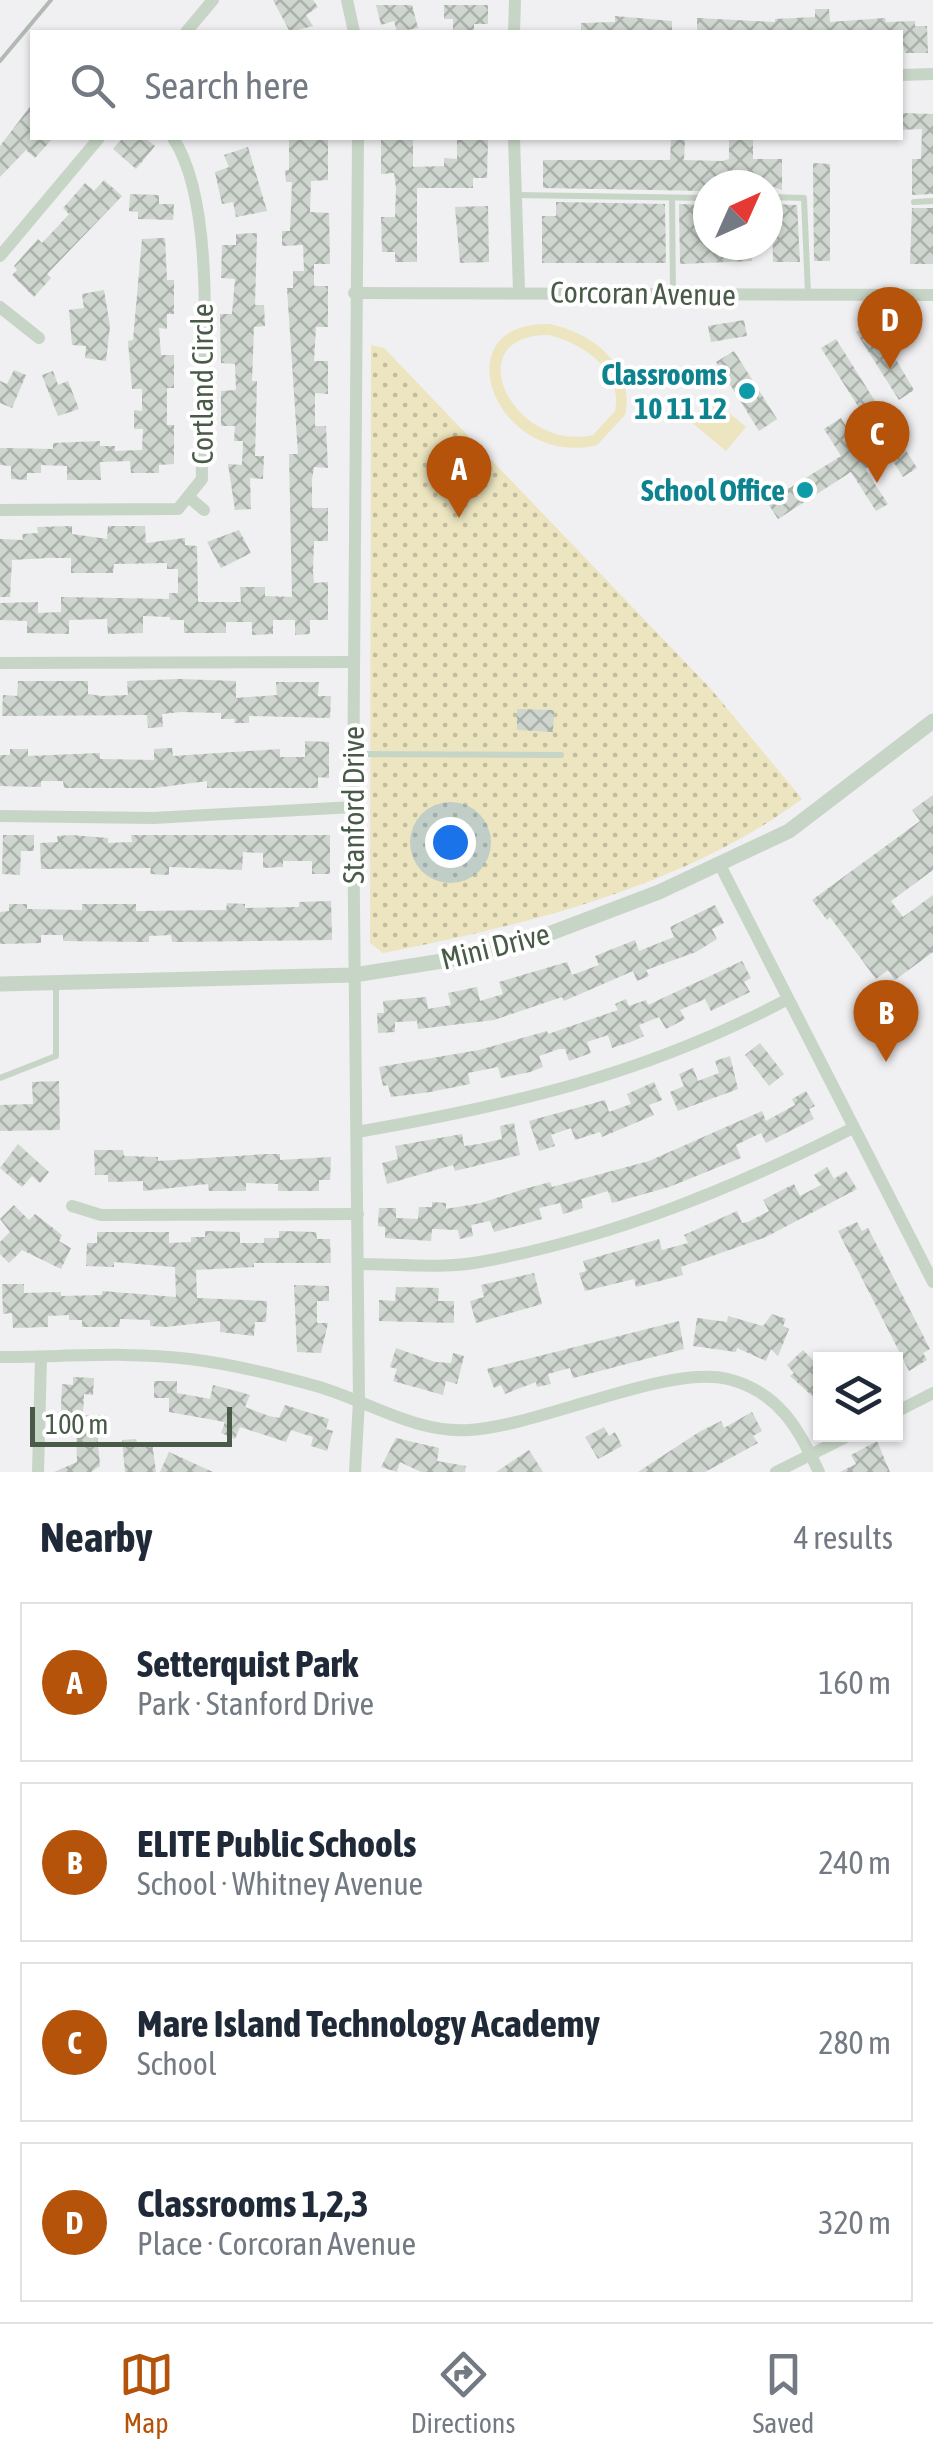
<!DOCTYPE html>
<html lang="en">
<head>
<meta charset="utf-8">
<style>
  :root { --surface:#fff; --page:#f6f6f7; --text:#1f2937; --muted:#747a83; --line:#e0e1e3; --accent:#b45309 }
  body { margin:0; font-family:"Asap Condensed",sans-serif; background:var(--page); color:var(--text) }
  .controls { position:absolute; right:30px; bottom:30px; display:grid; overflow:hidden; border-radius:0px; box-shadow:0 2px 8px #0004 }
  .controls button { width:90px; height:90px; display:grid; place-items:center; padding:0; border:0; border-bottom:2px solid var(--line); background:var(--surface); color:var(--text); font:50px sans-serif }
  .compass { position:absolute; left:693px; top:170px; width:90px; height:90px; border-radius:50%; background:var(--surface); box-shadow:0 2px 8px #0004; rotate:45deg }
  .scale { position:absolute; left:30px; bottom:25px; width:202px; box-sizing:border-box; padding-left:10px; border:5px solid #495b48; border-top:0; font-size:28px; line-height:35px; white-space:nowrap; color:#495b48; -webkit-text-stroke:8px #fff; paint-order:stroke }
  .you { position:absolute; left:450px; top:842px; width:35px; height:35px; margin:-25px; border:8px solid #fff; border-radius:50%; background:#1a73e8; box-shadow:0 0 0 15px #1a73e833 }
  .badge { display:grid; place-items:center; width:65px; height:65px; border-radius:50%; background:var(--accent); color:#fff; font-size:32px; font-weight:700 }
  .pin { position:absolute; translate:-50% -82px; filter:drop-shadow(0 2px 5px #0008) }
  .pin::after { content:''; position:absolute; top:52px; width:35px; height:30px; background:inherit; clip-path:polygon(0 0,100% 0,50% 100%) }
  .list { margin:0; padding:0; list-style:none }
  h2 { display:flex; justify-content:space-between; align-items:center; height:130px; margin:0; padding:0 40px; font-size:42px }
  h2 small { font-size:32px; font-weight:400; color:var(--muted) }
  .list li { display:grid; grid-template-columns:65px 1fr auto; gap:30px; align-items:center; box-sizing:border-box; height:160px; margin:0 20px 20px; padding:0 20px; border:2px solid var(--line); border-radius:0px }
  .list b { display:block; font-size:38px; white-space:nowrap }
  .list p { margin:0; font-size:32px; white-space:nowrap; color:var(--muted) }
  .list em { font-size:32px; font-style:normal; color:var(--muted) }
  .icon { flex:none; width:55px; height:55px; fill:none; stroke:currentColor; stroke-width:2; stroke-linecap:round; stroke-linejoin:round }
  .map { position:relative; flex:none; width:933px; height:1472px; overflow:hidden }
  .search { position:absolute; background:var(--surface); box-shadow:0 2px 8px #0004; left:30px; right:30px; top:30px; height:110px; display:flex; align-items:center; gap:25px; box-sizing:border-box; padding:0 35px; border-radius:0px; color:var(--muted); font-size:38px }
  .sheet { height:850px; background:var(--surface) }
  nav { display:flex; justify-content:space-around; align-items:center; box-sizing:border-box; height:140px; border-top:2px solid var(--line); background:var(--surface); font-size:28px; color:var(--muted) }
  nav a { display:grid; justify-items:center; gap:5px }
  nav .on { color:var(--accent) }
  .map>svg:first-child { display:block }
  .green { fill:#ece5c0; fill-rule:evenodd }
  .park { fill:url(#park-dots) }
  .building { fill:url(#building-cross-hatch) }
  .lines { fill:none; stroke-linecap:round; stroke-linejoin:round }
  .service { stroke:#c7d5c6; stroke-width:6 }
  .minor { stroke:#c7d5c6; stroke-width:12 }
  .tertiary { stroke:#c7d5c6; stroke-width:15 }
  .rail { stroke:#b1b9b2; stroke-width:4 }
  .culture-dot { fill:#0f9aa8; stroke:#fff; stroke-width:4 }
  .labels { text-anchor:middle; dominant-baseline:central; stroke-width:8; stroke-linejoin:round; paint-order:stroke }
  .street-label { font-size:30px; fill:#495b48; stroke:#fff }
  .culture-label { font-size:30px; font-weight:bold; fill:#0d838f; stroke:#fff; text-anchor:end }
</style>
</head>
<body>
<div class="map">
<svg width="933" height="1472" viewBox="0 0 933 1472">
  <defs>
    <pattern id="park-dots" width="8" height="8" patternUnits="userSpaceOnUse" patternTransform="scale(2.5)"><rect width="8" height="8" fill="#ece5c0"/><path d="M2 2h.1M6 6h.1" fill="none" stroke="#c1bd9e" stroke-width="1.8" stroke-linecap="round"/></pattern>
    <pattern id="building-cross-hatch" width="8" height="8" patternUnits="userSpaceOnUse" patternTransform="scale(2.5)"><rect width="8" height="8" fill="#ced6cf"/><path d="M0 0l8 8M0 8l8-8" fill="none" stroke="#a9b1aa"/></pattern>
  </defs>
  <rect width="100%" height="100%" fill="#f0eff1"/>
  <g class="green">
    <path d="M550,324C595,334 635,367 625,415L597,445C496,470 439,321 550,324ZM549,335C585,344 623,371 615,411L593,435C512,453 456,334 549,335Z"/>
    <path d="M710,397L746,427L726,451L690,421Z"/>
  </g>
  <path class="park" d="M371,345L384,348L710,688L802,799C683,887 525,925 383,953L370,943Z"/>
  <g class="building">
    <path d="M273,0H313L318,7L306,15L313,26L290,32Z"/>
    <path d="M376,5H412L418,28L397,32L394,21L381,25Z"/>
    <path d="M444,5H488V24H474V32H453V19H444Z"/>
    <path d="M815,9H829L830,22L885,18L886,22L915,21V26H927L928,53H905L900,32H697V18L775,22V19L815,17Z"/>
    <path d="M615,16L672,21V32H581V23L615,22Z"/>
    <path d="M32,104V138H53L35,158L26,150L0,177V146Z"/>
    <path d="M900,113L933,114V194L912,195V159H921L922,129L900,130Z"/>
    <path d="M123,138H145L155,146L136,169L113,149Z"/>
    <path d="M289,138H328V180L311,181L310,212L329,213L330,264H314V286H328V327H316L314,361H328V394L315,393V426H326L328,468L314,467L312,479V508H328V541H314L313,571L314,583L328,582V620H310V634L295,635V620H273V634L252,635V622H226V633H184V620H170V617L143,616V633L108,634L107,619L69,620V634L27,633V621L0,620V603L38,602V613L61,612V597L169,599V593H178V569H167V563L114,564L113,573H71V558H47L12,560L10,597H0V539L23,540L22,534L38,533L37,527L72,526V534L107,539L108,526H145L146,543L185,538V545L197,546L198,602H241L240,587H265V596L292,597L289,454H298L287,288H293V271H304L303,245L282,246V231H290L292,182H286L285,170H289Z"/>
    <path d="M381,138H413V167L444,166V158L457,159V138H488L487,178H473V188H417V262H395V252H382L381,217H395L396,188L394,173L381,174Z"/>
    <path d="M671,138H685L684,160L722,161L729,159V138H753V159H782V190L768,185H708L705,191L543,188V160H670Z"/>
    <path d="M248,147L267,211L236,217L233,202L222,204L215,172L229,167L224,155Z"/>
    <path d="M813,163L830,164V261H814Z"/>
    <path d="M104,180L122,196L47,274L51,278L34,297L12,275L17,270L14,266L38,239L42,243L60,224L69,214L63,208L85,183L94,191Z"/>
    <path d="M130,194L159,195V204H174L173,220L138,219V212L129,211Z"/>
    <path d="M556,202L665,204L666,263H542V216H556Z"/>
    <path d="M679,204L705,205L707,245H752V261L680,264Z"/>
    <path d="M772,204L797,205L800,262H773Z"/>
    <path d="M488,206L489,262L460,263L455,207Z"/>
    <path d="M912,208H933V264H910Z"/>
    <path d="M257,233L255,305H264L265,326L254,327L252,381H257L255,456H264L263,479L250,478L251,509L235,510L228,464L242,465L243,441H234L235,426H221V391L236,390L235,364L221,363L220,314H232L235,279L221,278L222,245H236V234Z"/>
    <path d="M165,238L167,280H174V314H167V329L159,328L161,355H174V388H167V425H174V464L159,465V473H131L130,461L100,462L101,480H67V466L41,465V473H27V480L11,479V466L0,465V448L53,449V443L100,441V446H115V451L142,450L143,429H134V410L142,411V389H132L128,341L133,340L142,239Z"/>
    <path d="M104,290L110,326L106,361L85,358L86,346L72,345L69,310L84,308L82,294Z"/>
    <path d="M744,320L747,336L711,342L708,326Z"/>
    <path d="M873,321L914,390L899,400L856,332Z"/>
    <path d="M836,339L917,468L903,477L821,348Z"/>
    <path d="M734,351L777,419L759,431L716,362Z"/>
    <path d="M14,370L26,375L12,408L0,403V381L7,384Z"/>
    <path d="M53,371L58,385L68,381L79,409L58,416L42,375Z"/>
    <path d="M841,418L871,465L865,469L888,504L876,511L851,472L778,519L767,502L841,456L824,429Z"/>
    <path d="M239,530L251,553L221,568L207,542Z"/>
    <path d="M179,679L236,681V698L277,695L276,682H319L318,696H331L330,718L249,716V723H234L235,719H221V713L181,712L162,714L163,727L148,728L147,715L2,716L3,695L17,696L18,681H88V694L102,696L128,695L127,681Z"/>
    <path d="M517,709L554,710L553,732L517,730Z"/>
    <path d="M305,741L329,742V778L318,777V788H207V781L155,788H64L63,781H41V787L0,786V755H10V749H28V756L100,753V759L154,760V749L172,748L173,756L280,749V757H305Z"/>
    <path d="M933,795V870L891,901L903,917L933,895V952L895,980L888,970L876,979L830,917L827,920L812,900L920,821L912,810Z"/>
    <path d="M3,835H34V851H21L20,875L2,874Z"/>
    <path d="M72,835L108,838V843L132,842L131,835H330V874H312V861H283V867L263,868V853L243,852L242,870L169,867V875L150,874L151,868L41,869L40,843L58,842L57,836Z"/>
    <path d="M331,901L332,940L172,942L171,935L149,936V942L63,941V935H41V943L0,944V912L9,911V904H27V909L82,910V904H136V911L226,910L227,903L245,904V908L299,907V902Z"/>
    <path d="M715,905L724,923L712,929L717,939L696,952L646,970L649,976L637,981L633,971L564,1001L562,997L494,1020L418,1029L417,1021L395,1022V1032L378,1033L377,1013H384L383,1001L426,997L428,1009L451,1005L448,993L477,987L480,1001L503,994L499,982L567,962L572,975L599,965L595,956L635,940L639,951L674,937L670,927Z"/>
    <path d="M742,961L751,978L744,982L750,992L711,1011L705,999L680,1010L685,1019L666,1029L659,1017L639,1025L644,1036L631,1042L612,1048L608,1035L587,1042L591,1053L569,1061L565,1049H559L539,1056L543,1067L530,1072L501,1078L498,1067L468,1073L470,1084L430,1092L391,1097L388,1085L383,1086L379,1067L479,1050L547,1031L548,1034L618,1010L615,1004L626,999L629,1006L646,1000L648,1005Z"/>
    <path d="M760,1043L784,1074L769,1086L745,1055Z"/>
    <path d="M730,1056L738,1089L678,1111L670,1092L684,1086L679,1074L693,1068L698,1081L719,1073L715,1061Z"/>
    <path d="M59,1081L60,1130L0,1131V1105L33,1104L32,1082Z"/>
    <path d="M654,1082L662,1100L649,1105L654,1115L602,1137L600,1132L575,1140L571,1128L551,1135L555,1146L539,1151L529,1121L605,1100L609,1112L631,1104L627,1094Z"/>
    <path d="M806,1091L815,1106L809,1109L814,1119L766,1143L761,1133L736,1145L741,1158L669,1187L612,1203L608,1191L581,1199L583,1208L563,1214L560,1203L539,1208L542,1219L494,1232L490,1221L471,1225L473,1236L460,1239L458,1230L432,1229L431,1241L385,1238V1227L378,1226L379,1208H396V1218L418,1219L419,1207H432V1202L446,1203V1209L481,1203L521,1190L550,1182L552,1187L649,1161L762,1111L766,1121L795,1105L792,1099Z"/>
    <path d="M514,1123L520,1155L455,1171L453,1165L387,1184L382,1163L398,1159L395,1146L462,1134L464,1146L479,1144L502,1139L500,1126Z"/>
    <path d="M18,1144L49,1172L40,1183L32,1176L22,1187L0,1168Z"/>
    <path d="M94,1150H123L124,1156L158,1157V1161L266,1154H280V1160L331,1157L330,1180H319V1191H278V1184L246,1183V1191H209L208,1184L143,1191V1181L108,1182V1175H95Z"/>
    <path d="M827,1167L834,1179L846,1171L857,1189L766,1237L681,1267L683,1275L636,1287L634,1279L585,1291L579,1273L586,1271L583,1261L659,1239L662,1250L688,1243L684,1235L737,1211L742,1223L748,1222L769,1211L763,1200L776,1193L794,1184L800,1196L821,1185L814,1175Z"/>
    <path d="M14,1205L29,1220L35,1214L62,1235L59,1241L71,1248L61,1269L22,1250L9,1263L0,1254V1242L10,1232L0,1219Z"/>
    <path d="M857,1222L862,1231L868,1228L930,1349L923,1353L927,1360L909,1371L838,1231Z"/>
    <path d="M205,1231L240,1232V1243H264V1238H279V1231L316,1232L317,1239H330L331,1263H254V1267L196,1270L197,1298L267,1301L266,1322H255L254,1336L220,1332V1321L165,1327L150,1326V1320L120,1319L119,1327H82V1320H69V1315L48,1316V1327L13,1328L12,1313L3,1314L2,1284H24V1293L61,1292V1296L102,1295V1291L176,1297L175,1267L114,1262V1267L86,1266L87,1243H97V1232H169V1243L191,1242V1237H205Z"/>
    <path d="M534,1273L542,1304L476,1323L470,1301L484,1297L481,1285Z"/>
    <path d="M294,1285L329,1286V1301H317V1323H328L321,1353L297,1352Z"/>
    <path d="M396,1287L439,1288L438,1301H454V1323L379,1321V1300L395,1301Z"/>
    <path d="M772,1314L786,1319L783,1326L789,1329L778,1356L771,1349L766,1361L737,1348L736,1352L693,1346L697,1318L727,1322L728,1316L763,1326Z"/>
    <path d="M679,1321L684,1349L573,1378L570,1368L548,1374L551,1384L537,1387L536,1382L505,1394L501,1385L494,1388L487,1369Z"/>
    <path d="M396,1348L435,1362L451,1363L453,1353L464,1356L457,1384L446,1381L443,1395L393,1381L397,1369L390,1367Z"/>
    <path d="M803,1350L820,1368V1403L790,1376L794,1373L787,1365Z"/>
    <path d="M73,1377L94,1378L93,1395L84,1394L83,1415H106L105,1432L97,1431L100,1466L91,1472H54L77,1462L76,1428H62L61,1407L62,1384L73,1385Z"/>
    <path d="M154,1381H177V1393L210,1399L213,1385L240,1392L250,1395L245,1407L269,1416L279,1418L285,1405L329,1419L326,1429L333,1431L327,1451L311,1446L313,1437L291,1430L286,1442L240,1427L235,1439L221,1433L225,1422L169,1412V1398H154Z"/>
    <path d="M752,1412L762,1431L753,1436L758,1443L705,1472H638L699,1432L721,1421L724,1428Z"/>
    <path d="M604,1427L609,1436L615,1432L622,1446L598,1459L585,1437Z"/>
    <path d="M396,1438L439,1448L437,1461L466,1466L465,1472H421L400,1462L397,1472L381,1467Z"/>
    <path d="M136,1439L137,1443L152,1442L156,1472H125L122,1440Z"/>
    <path d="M877,1441L890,1472H840L856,1464L851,1455Z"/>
    <path d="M529,1450L543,1472H496Z"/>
    <path d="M169,1452L213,1472H160Z"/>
  </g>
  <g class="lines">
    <g class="service">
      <path d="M515,195L708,198"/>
      <path d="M768,197L804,198L808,294"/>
      <path d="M672,198L673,292"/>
      <path d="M914,202L933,201"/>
      <path d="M354,754L561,755"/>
      <path d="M0,1078L56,1056V984"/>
    </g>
    <g class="minor">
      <path d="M347,0L354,32"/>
      <path d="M186,32L213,0"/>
      <path d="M514,32L515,0"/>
      <path d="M900,75L933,74"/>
      <path d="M514,138L519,291"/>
      <path d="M0,256L99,138"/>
      <path d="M354,293L933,295"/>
      <path d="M0,307L39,338"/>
      <path d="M191,499L204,510"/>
      <path d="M0,510L178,509L202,479C200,389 221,210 173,138"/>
      <path d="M0,663L352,662"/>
      <path d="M0,816L153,818L353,807"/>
      <path d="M720,865L933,1282"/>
      <path d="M357,1132C513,1105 647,1074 788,999"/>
      <path d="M72,1206L101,1215L358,1214"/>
      <path d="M358,1264C398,1264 441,1269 480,1262C612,1238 734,1188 853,1128"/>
      <path d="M0,1357C63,1357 128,1351 190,1359C231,1364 276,1375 316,1386C366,1400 416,1434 469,1430C540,1426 668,1364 728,1379C779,1392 798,1428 819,1472"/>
      <path d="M896,1412L933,1393"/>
      <path d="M38,1472L41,1357"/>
      <path d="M355,1472L359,1401L353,807L358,138"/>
      <path d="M776,1472L852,1434"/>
    </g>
    <path class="tertiary" d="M0,984L354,975L455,959L551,933L659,892L789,831L933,721"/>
    <path class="rail" d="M0,61L51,0"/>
  </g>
  <g class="culture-dot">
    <circle cx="747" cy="391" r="10"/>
    <circle cx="805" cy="490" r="10"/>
  </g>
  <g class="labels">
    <g class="street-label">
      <text transform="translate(643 293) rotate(1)">Corcoran Avenue</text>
      <text transform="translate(202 384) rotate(-90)">Cortland Circle</text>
      <text transform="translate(353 805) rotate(-90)">Stanford Drive</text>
      <text transform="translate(495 946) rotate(-14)">Mini Drive</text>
    </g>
    <g class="culture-label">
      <text x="727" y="374">Classrooms<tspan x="727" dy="34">10 11 12</tspan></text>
      <text x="785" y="490">School Office</text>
    </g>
  </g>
</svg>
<div class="controls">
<button><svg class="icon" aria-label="layers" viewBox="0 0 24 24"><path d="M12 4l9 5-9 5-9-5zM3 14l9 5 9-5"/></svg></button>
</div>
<svg class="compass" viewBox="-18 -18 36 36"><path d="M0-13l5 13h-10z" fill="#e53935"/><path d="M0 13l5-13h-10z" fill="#747a83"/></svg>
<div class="scale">100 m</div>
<div class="you"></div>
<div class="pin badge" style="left:459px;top:518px">A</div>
<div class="pin badge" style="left:886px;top:1062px">B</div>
<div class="pin badge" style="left:877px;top:483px">C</div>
<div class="pin badge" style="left:890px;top:369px">D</div>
<div class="search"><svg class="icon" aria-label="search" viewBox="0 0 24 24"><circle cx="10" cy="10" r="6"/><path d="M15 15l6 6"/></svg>Search here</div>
</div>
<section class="sheet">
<h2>Nearby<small>4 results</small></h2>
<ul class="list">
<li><span class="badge">A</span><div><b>Setterquist Park</b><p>Park · Stanford Drive</p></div><em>160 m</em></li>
<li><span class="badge">B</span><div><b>ELITE Public Schools</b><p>School · Whitney Avenue</p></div><em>240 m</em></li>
<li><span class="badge">C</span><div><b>Mare Island Technology Academy</b><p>School</p></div><em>280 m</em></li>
<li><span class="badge">D</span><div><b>Classrooms 1,2,3</b><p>Place · Corcoran Avenue</p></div><em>320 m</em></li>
</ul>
</section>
<nav>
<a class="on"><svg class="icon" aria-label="map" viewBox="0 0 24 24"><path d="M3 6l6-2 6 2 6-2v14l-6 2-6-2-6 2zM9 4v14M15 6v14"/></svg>Map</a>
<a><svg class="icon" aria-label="directions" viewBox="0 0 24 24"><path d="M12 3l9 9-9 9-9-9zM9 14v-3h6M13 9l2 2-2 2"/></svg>Directions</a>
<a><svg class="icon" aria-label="saved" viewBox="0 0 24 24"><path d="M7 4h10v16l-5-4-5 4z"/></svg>Saved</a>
</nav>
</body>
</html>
